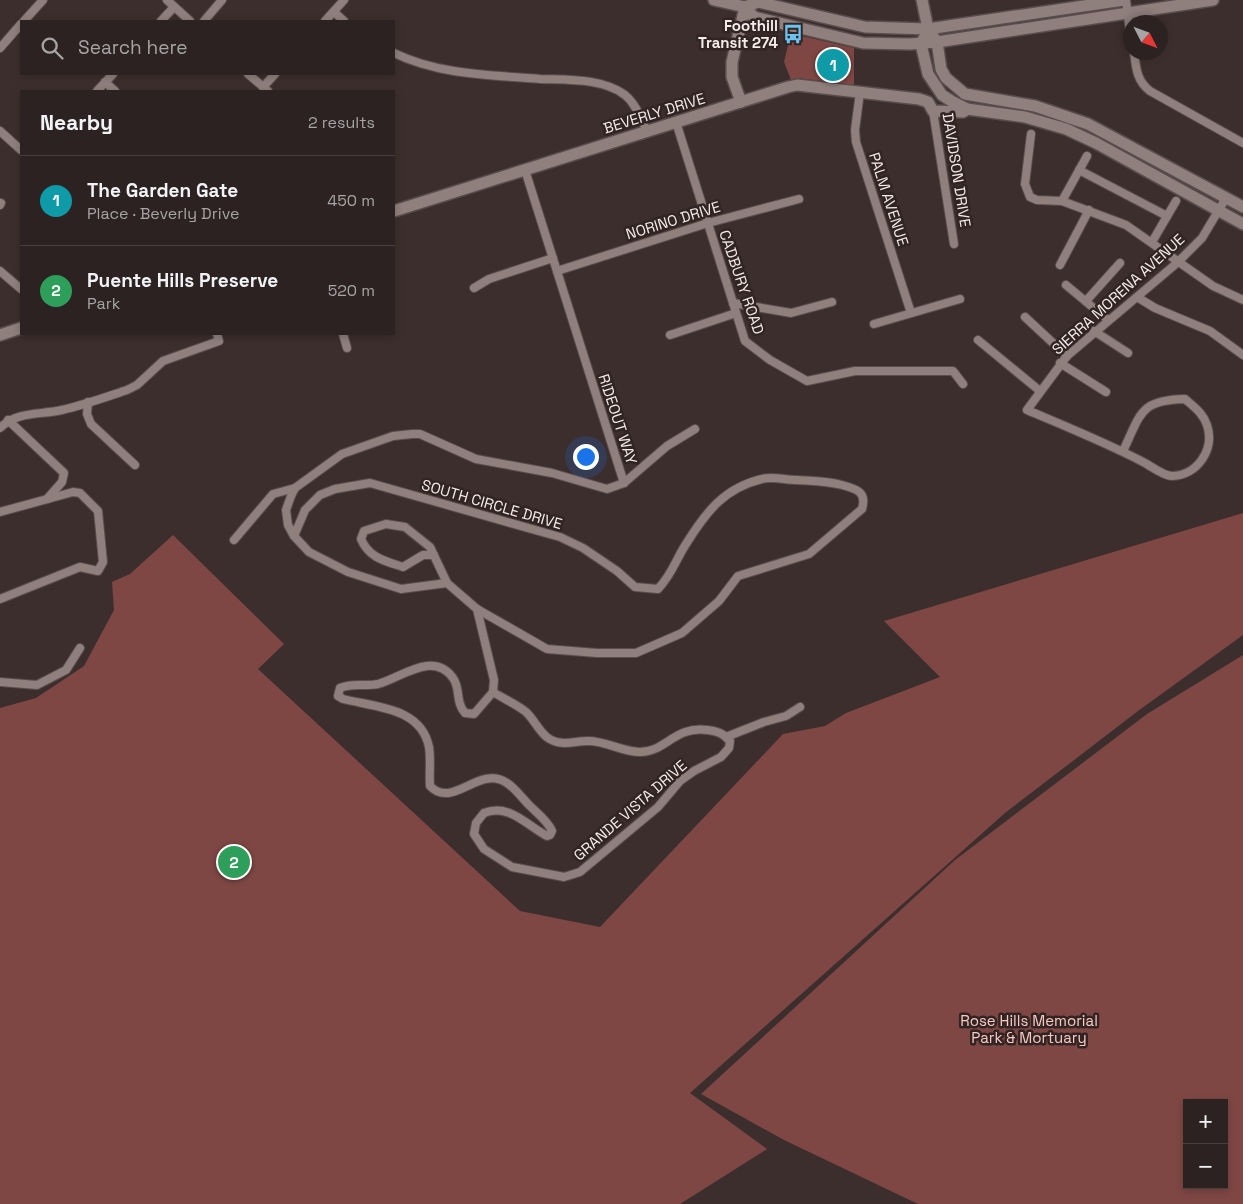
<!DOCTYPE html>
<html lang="en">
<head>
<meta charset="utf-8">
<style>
  :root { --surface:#2d2222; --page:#352a2a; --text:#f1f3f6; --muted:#a7a4a5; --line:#483f40; --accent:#6bc3f2 }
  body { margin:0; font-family:"Space Grotesk",sans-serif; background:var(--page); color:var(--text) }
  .controls { position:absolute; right:15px; bottom:15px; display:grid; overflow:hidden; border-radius:0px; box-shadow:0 2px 8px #0003 }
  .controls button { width:45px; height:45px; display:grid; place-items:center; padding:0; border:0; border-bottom:1px solid var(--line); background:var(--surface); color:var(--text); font:25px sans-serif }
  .compass { position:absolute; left:1123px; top:15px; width:45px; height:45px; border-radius:50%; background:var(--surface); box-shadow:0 2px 8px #0003; rotate:132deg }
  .you { position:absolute; left:585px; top:456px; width:18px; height:18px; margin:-12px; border:4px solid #fff; border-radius:50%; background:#1a73e8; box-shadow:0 0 0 8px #1a73e833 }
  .badge { display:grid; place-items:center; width:32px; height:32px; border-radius:50%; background:var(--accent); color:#fff; font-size:16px; font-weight:700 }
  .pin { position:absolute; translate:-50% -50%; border:2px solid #fff; box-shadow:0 1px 5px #0006 }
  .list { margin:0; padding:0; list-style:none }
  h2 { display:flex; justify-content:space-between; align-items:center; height:65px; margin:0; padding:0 20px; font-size:21px }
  h2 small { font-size:16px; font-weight:400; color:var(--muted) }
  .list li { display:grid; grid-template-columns:32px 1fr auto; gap:15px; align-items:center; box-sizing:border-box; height:90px; padding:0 20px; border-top:1px solid var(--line) }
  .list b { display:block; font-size:19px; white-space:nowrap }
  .list p { margin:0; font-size:16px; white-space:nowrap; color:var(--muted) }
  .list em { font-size:16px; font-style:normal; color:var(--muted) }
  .icon { flex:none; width:28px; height:28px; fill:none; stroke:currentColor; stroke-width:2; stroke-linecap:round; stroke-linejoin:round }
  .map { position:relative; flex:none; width:1243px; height:1204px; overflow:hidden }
  .search { position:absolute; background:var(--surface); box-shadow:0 2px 8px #0003; left:20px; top:20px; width:375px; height:55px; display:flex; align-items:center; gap:12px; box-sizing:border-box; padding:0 18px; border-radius:0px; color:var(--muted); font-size:19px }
  .panel { position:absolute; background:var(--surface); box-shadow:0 2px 8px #0003; left:20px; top:90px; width:375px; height:245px; border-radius:0px }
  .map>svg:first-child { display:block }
  .green { fill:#7e4744; fill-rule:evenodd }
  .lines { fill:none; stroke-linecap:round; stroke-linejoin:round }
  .street-casing { stroke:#594d4c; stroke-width:10 }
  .secondary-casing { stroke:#594d4c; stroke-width:14 }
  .street { stroke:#8f7f7d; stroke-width:8 }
  .secondary { stroke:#8f7f7d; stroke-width:11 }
  .labels { text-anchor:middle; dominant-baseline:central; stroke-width:5; stroke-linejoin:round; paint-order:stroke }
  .poi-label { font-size:15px; font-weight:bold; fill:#f4ebea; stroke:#312423; text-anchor:end }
  .street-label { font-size:15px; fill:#f4ebea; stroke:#312423 }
  .park-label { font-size:15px; fill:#fac9c4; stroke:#312423 }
</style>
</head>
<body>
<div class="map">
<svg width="1243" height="1204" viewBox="0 0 1243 1204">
  <rect width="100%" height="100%" fill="#3c2e2d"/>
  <g class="green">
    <path d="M797,35L854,48V85L797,78L791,80L784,62L790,37L795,38Z"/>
    <path d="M1243,513V635L1138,711L1005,813L690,1093L767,1149L680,1204H0V708L36,698L84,666L114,610L112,582L130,574L173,535L284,644L258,669L520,911L600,927L783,734L825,726L846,713L940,677L884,621Z"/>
    <path d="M1243,655V1204H918L784,1140L701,1094L955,860L1147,714ZM1187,1103H1224V1185H1187Z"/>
  </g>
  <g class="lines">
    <defs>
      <g id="street">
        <path d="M167,0L190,21"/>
        <path d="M1126,0L1130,32"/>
        <path d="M334,12L344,21"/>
        <path d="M24,21L43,0"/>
        <path d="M161,21L174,7"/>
        <path d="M204,21L222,0"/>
        <path d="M325,21L344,0"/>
        <path d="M0,48L21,24"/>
        <path d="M1134,52C1136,69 1137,81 1150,91L1243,143"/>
        <path d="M394,53C439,75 491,75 540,79C567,80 603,78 625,95C636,104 641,119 647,131"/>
        <path d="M248,74L268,91"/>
        <path d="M105,82L115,91"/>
        <path d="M263,87L275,74"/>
        <path d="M97,91L113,74"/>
        <path d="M860,92L855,130L856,142L911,313"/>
        <path d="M933,111L954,244"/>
        <path d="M676,122L745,341L770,360L807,381L855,371H953L963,384"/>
        <path d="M0,131L21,150"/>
        <path d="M1031,134L1025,184L1030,197L1037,200L1062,201L1126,225L1213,286L1243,300"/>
        <path d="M525,170L624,483"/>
        <path d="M1079,170L1167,216"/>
        <path d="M1062,201L1087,156"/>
        <path d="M0,205L1,203"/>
        <path d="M1152,242L1176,201"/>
        <path d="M1060,265L1089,210"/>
        <path d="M0,271L21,289"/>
        <path d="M557,271L708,223L799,199"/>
        <path d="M1066,285L1108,320"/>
        <path d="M474,288L489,279L553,258"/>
        <path d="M1137,297L1155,308L1210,331L1243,355"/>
        <path d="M1086,301L1120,263"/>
        <path d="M733,303L791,313L832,302"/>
        <path d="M1025,317L1067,356"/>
        <path d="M874,324L960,299"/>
        <path d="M1094,331L1128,353"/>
        <path d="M343,334L347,348"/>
        <path d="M670,335L736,313"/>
        <path d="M978,340L1040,391"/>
        <path d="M1060,363L1106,392"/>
        <path d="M88,402L87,414L91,424L135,465"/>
        <path d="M8,420L64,473L62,482L47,499"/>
        <path d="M0,428C17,411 40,415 62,410C84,405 106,397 127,390L137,385L163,361L219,341L217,334"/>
        <path d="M1123,451C1141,414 1139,400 1185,399C1194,407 1203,413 1207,425C1215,449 1198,475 1172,476C1164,476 1152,467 1145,463C1107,443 1067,427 1027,410L1067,356L1177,263L1202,238L1226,198"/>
        <path d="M0,512L73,492L80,493L98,511L103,562L98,571L80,567L0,599"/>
        <path d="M294,536L305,510L320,495L335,489L370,483L560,537L583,548L617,571L635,587L658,589C673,573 675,561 686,544C706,512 724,488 762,479C772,476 786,480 797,480C812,481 827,481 842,485C857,489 867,492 862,509L809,554L738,576L719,601L682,633L636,653H597L547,649L477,609L447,583L401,589L348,572L309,552L294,536L288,525L286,510L291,496L295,488L342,454L393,436L412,434H420L476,459L552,473L607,489L624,483L667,446L695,429"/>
        <path d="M234,540L273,494L295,488"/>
        <path d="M434,555H423L403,567C385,561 369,558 361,539L364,531L386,524L405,527L430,547L447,583"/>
        <path d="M477,609L494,680L493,692L474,714L465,713C455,702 461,689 453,678C433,650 401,678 378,684C365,687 353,682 340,688L338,696L343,699C374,707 421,707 429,747C431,759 429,774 430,786C453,810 479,764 507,783C515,788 522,798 529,805C537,813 548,821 552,831L550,835L547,836C526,825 509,803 484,813L476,823L474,834L484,849L512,867L564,877L580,872L658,807L680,781L694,771L721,757L729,748L730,741C723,733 717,731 707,730C674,726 666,752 640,752C623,752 606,741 588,741C574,741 561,747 548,738C539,732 534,719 526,712C516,704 504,699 493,692"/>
        <path d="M0,682L37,685L66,670L80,648"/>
        <path d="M726,737L764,722L786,716L800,707"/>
      </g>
      <g id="secondary">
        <path d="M714,0L745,7L754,17L863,43L910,44L937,42L1213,0"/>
        <path d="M922,0L928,29L937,42L941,69L946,78L965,94L1035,106L1088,124L1243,207"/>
        <path d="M745,7L758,2L865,27L928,29L1124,0"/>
        <path d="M924,38L921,44L928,74L942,95L953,102L967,109L1025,117L1066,129L1096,143L1243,224"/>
        <path d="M741,102L732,77V62L745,7"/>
        <path d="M394,211L788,87L797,85L919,99L928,102L933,111L963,112L967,109"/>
        <path d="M0,335L21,328"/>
      </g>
    </defs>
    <use href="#street" class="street-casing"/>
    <use href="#secondary" class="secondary-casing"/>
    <use href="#street" class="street"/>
    <use href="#secondary" class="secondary"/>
  </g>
  <defs>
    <symbol id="bus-bare" viewBox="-9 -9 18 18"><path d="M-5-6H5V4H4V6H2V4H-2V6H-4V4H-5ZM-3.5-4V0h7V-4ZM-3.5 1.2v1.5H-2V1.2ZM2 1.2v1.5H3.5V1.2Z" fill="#6bc3f2" stroke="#312423" stroke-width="2.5" paint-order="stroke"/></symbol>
  </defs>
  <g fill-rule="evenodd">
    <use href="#bus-bare" x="779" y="20" width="28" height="28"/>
  </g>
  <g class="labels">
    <g class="poi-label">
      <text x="778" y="25">Foothill<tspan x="778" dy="17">Transit 274</tspan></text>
    </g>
    <g class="street-label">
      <text transform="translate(654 113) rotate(-17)">BEVERLY DRIVE</text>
      <text transform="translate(957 170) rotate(81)">DAVIDSON DRIVE</text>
      <text transform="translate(889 199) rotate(72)">PALM AVENUE</text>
      <text transform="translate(673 220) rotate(-17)">NORINO DRIVE</text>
      <text transform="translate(742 282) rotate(71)">CADBURY ROAD</text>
      <text transform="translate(1118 294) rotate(-42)">SIERRA MORENA AVENUE</text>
      <text transform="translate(618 419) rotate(72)">RIDEOUT WAY</text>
      <text transform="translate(492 504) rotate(16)">SOUTH CIRCLE DRIVE</text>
      <text transform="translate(630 810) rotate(-41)">GRANDE VISTA DRIVE</text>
    </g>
    <g class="park-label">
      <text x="1029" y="1020">Rose Hills Memorial<tspan x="1029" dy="17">Park &amp; Mortuary</tspan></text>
    </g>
  </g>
</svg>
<div class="controls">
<button>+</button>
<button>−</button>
</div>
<svg class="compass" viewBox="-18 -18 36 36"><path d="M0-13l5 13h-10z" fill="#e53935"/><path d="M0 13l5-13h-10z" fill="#a7a4a5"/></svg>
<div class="you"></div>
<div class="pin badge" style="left:833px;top:65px;background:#0f9aa8">1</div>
<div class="pin badge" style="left:234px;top:862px;background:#2e9e5b">2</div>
<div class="search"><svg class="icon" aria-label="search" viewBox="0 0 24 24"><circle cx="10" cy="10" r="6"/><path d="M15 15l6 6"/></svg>Search here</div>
<section class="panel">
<h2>Nearby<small>2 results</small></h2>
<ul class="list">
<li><span class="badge" style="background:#0f9aa8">1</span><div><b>The Garden Gate</b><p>Place · Beverly Drive</p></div><em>450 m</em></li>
<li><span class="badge" style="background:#2e9e5b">2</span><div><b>Puente Hills Preserve</b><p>Park</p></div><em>520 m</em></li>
</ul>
</section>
</div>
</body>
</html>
